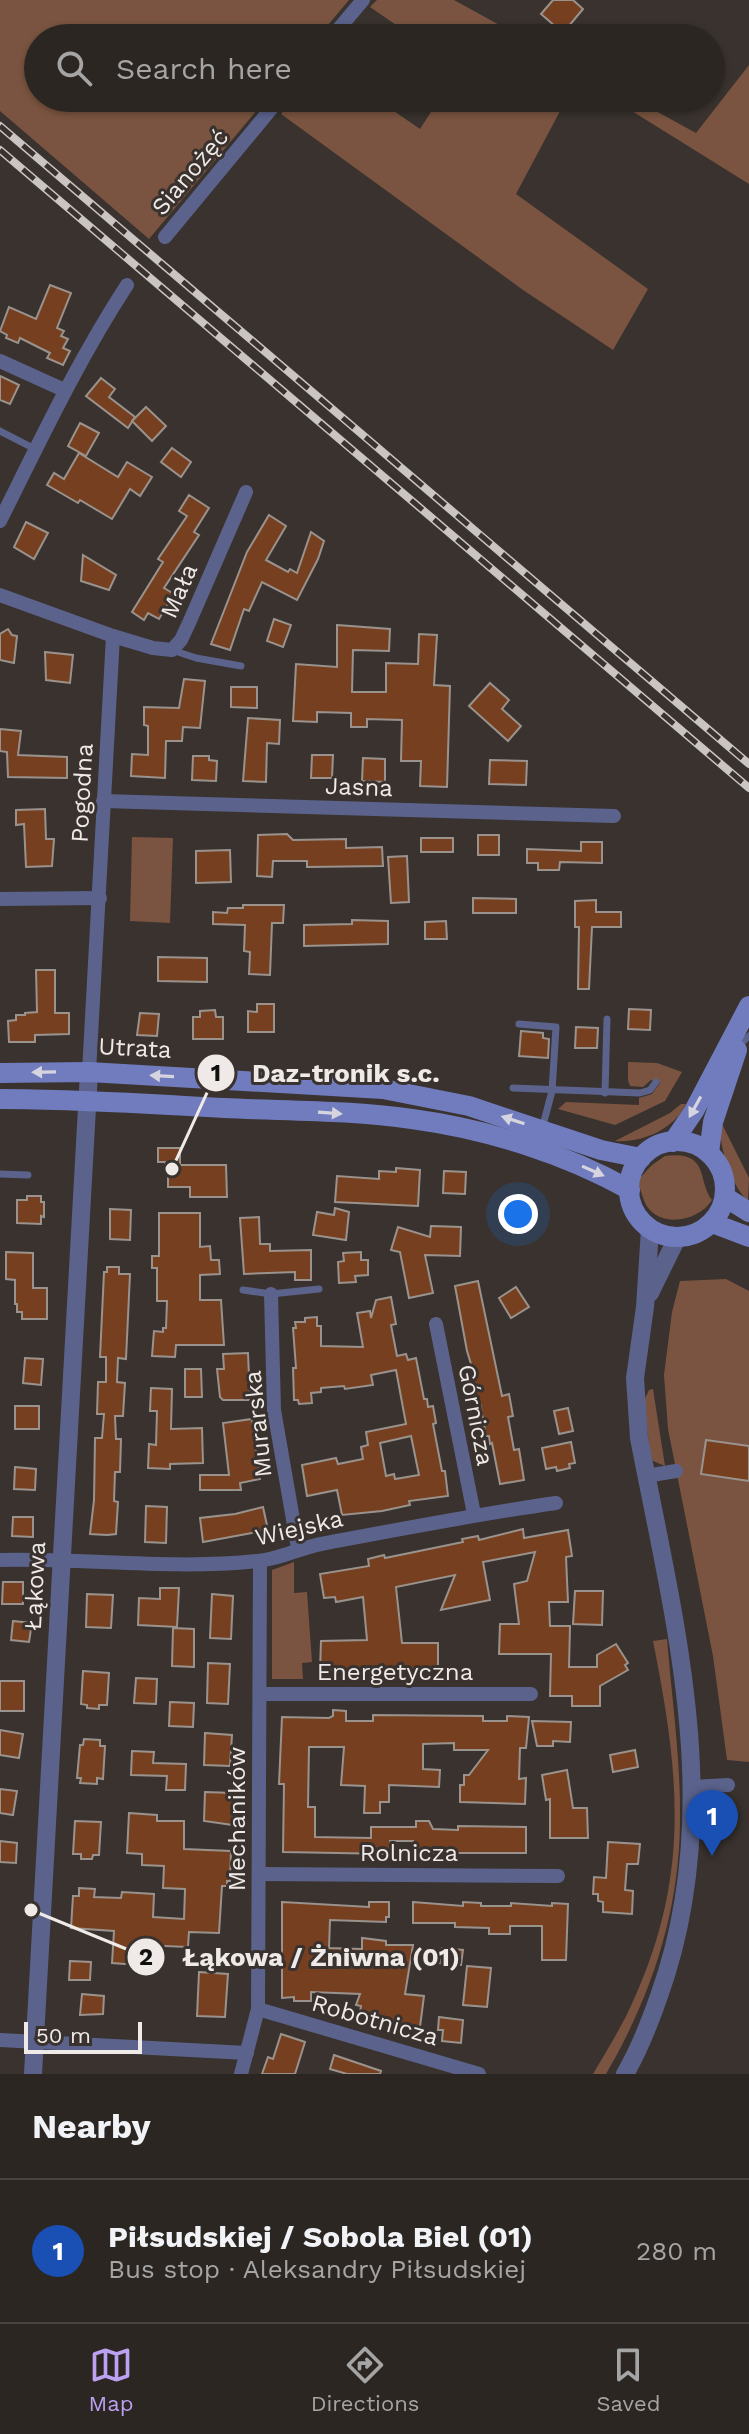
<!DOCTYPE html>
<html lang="en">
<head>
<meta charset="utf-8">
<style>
  :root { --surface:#2b2622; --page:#332e2a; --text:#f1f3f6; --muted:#a6a5a5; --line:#474340; --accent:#bca0f2 }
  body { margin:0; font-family:"Work Sans",sans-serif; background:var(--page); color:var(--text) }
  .scale { position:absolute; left:24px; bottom:20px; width:118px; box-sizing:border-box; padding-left:8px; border:4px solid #efeae7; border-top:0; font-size:22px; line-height:28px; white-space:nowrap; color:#efeae7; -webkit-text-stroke:6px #39322e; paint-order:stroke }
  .you { position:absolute; left:518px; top:1214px; width:28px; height:28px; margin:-20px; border:6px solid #fff; border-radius:50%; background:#1a73e8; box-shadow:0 0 0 12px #1a73e833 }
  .badge { display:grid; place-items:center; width:52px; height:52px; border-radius:50%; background:var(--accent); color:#fff; font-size:26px; font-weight:700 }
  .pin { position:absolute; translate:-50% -66px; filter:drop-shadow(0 2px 4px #0008) }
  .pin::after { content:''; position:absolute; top:42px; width:28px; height:24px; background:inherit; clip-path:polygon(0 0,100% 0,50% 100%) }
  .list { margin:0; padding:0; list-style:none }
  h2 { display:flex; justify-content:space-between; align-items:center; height:104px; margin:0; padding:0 32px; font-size:34px }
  h2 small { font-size:26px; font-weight:400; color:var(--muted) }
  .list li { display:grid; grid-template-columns:52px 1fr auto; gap:24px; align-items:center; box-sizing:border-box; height:144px; padding:0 32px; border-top:2px solid var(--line) }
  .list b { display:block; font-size:30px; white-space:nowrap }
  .list p { margin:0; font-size:26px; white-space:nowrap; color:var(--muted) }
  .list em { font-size:26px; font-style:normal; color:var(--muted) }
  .icon { flex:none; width:44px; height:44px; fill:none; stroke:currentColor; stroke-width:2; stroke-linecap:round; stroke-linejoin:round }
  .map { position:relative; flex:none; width:749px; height:2074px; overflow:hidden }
  .search { position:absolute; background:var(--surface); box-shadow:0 2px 6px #0004; left:24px; right:24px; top:24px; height:88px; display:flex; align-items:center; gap:20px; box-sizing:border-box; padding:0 28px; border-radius:44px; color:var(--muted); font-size:30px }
  .sheet { height:248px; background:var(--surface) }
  nav { display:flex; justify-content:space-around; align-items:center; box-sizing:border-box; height:112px; border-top:2px solid var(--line); background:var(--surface); font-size:22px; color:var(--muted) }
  nav a { display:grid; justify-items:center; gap:4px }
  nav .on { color:var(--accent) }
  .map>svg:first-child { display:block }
  .green { fill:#7a5440 }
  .building { fill:#764020; stroke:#9a928d; stroke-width:2; fill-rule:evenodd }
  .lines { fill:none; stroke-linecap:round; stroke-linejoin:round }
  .service { stroke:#5b638c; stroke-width:7 }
  .minor { stroke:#5b638c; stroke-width:14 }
  .tertiary { stroke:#5b638c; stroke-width:18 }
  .secondary { stroke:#707cbd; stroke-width:20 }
  .rail-casing { stroke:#cac5c2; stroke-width:8 }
  .rail { stroke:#39322e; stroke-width:5; stroke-dasharray:15; stroke-linecap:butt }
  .oneway { fill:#d6d4df }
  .labels { text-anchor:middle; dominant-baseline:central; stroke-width:6; stroke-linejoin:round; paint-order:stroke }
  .street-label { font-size:24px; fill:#efeae7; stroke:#39322e }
  .leader { fill:none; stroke:#efeae7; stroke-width:3 }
  .callout-dot { fill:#efeae7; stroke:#39322e; stroke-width:3 }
  .mark-label { font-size:24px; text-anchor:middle; font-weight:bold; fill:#111 }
  .callout-label { font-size:26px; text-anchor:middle; font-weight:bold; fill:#efeae7; stroke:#39322e; stroke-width:6; stroke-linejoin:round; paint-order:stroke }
</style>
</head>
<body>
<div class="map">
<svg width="749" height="2074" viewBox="0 0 749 2074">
  <rect width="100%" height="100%" fill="#39322e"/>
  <g class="green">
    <path d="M0,0H349L317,38H38V98H267L149,239L0,111Z"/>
    <path d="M377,0H454L523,38H415L370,7Z"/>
    <path d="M749,65V184L611,98H632L696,133Z"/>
    <path d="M293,98H375L420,129L440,98H567L516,194L648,289L613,350L523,290L281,114Z"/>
    <path d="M132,837L173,838L170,923L130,921Z"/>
    <path d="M628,1062L657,1063L682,1072L665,1101L615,1125L558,1109L566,1102L639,1105V1098L652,1094L660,1083L651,1080L643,1087L630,1086L628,1080Z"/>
    <path d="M681,1104H686C674,1129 643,1143 615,1141L670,1113Z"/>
    <path d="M720,1120L749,1178L748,1201C730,1185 718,1143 720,1120Z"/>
    <path d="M665,1156C710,1150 697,1181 712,1200C699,1221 661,1229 646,1205C642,1197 641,1189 637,1181L652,1165Z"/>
    <path d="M726,1279L749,1291V1762L727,1760L713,1656L668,1429L664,1375L672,1312L680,1281Z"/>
    <path d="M653,1389L665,1466L653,1461L650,1454L644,1401L649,1390Z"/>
    <path d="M294,1562V1593L307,1592L312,1662L302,1663L303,1679H272V1570Z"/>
    <path d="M667,1639C672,1700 681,1762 680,1823C679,1913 651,1997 606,2074H593C607,2050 623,2025 634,1999C691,1873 679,1772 653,1641Z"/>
  </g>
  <g class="building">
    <path d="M553,0H573L583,9L563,33L541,14Z"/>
    <path d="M50,285L71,293L57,328L64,331L61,336L68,339L63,348L70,351L63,365L47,358L50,353L20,338L18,343L6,338L7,335L0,331L9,307L36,319Z"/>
    <path d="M0,376L19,385L10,404L0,400Z"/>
    <path d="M101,378L115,389L109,397L135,417L128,428L86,396Z"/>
    <path d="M146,407L166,426L152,441L132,421Z"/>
    <path d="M80,423L99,433L86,456L68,446Z"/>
    <path d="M172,448L191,462L181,477L161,462Z"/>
    <path d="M79,453L118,477L127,462L152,477L140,496L130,489L112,519L80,500L78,503L47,485L54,473L64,479Z"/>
    <path d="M189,495L209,508L194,532L199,535L164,588L174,594L159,619L148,613L144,620L132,612L163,562L158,559L187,516L179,511Z"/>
    <path d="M269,515L286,526L266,560L288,572L290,569L297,573L311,532L324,541L318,559L297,600L262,582L249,611L244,609L230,650L211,644L247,552Z"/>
    <path d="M26,522L48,533L34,559L14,547Z"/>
    <path d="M83,555L116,575L109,590L81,581Z"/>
    <path d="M274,619L291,625L283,647L267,641Z"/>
    <path d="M337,625L390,629L389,651L353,650L352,692H386V663L418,664L419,634L437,635L434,685L450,686L447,787L420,786L421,761H401L402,720L367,719V727H351V713L317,712V722L293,721L296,664L337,667Z"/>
    <path d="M8,629L12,635L17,636L14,663L0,660V634Z"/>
    <path d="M45,652L73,655L70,683L46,680Z"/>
    <path d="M184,679L205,681L200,728L183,727L182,741H166L165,778L131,776L132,754L148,755V726L144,725V707L179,708Z"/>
    <path d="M490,683L509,700L502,709L521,726L508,741L469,706Z"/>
    <path d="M231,687H257V708L231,707Z"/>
    <path d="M248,718L280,720L279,744L267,743L266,782L243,781Z"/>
    <path d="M0,729L21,731L18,755L67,757V778L8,777L7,752L0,751Z"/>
    <path d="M312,755H333L332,778H311Z"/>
    <path d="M193,756H209V760L217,761L216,781L192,780Z"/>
    <path d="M363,758L385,759V782L362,781Z"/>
    <path d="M490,760L527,761L526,785L489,784Z"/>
    <path d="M45,809L46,839H54L52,866L26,867L24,824L16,825V810Z"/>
    <path d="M287,834L293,840L346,839V848L382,847L383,866L307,867V861H273L272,877L257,876L258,835Z"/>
    <rect x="478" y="835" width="21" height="20"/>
    <rect x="421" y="838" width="32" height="14"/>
    <path d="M581,842H602V863L560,862L559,870H538V863H527V849L581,851Z"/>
    <path d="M230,850L231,882L196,883V851Z"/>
    <path d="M407,856L409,902L391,903L388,857Z"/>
    <path d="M473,898L516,899V913H473Z"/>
    <path d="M596,900V912H621V927H592L589,989H578L579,927H575V901Z"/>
    <path d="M243,905H284L283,923H272L270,975L249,974L250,952L244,951L245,925L213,924V912L227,913L228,908H243Z"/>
    <path d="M352,920L388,921V944L304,946V925L352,924Z"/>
    <path d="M446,921L447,939H425V922Z"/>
    <path d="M158,957L207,958V982L158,981Z"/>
    <path d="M36,970H55V1013H69V1034L35,1035V1042H9L8,1021L16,1020V1015H25V1013L37,1012Z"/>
    <path d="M257,1004H274V1032H248V1011L257,1012Z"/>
    <path d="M629,1009L651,1010L650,1030L628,1029Z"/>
    <path d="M215,1010L216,1017H223V1039H193V1017H200V1011Z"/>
    <path d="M140,1013L159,1014L157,1036L137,1035Z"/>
    <path d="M576,1027L598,1028L597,1048H575Z"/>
    <path d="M521,1031L543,1033V1038L549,1039L548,1058L519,1056Z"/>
    <path d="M158,1148H180V1165H226L227,1197H190V1187H168V1172H165V1162H158Z"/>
    <path d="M396,1168L420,1170L418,1206L335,1202L337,1176L379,1179V1171L396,1172Z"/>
    <path d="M444,1171L466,1172L465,1194L443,1193Z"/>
    <path d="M27,1196H41V1202H44V1217L41,1216V1224L17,1223V1200H27Z"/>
    <path d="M335,1208L349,1212L346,1240L313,1235L317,1212L334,1215Z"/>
    <path d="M110,1209L131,1210L130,1240L110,1239Z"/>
    <path d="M159,1213H200V1247L210,1246L211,1260H219L220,1274L200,1275V1300H221L224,1345H176L175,1357L152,1356L154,1331L163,1332V1328H166L167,1301H157V1268H152V1256H159Z"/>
    <path d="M259,1217L260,1244H270V1251L311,1250V1280H295V1272L244,1274L240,1218Z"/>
    <path d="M431,1226L461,1227L460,1256L425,1255L433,1293L409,1298L400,1252L391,1250L398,1227L430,1237Z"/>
    <path d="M6,1252L33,1253V1288H47V1319H22V1312H17V1304H15V1280L6,1279Z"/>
    <path d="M361,1252V1260H368V1275L355,1276L356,1282L339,1283L338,1262L344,1261L343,1253Z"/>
    <path d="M107,1267H119V1274H130L126,1359L118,1358L117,1382L125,1383L123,1416H115L116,1439H121L120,1472H115L114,1501L118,1502L116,1534L107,1535L90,1534L94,1500L95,1438H102L104,1414H97L98,1382H106V1357H100L104,1272H107Z"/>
    <path d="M478,1281L502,1396L509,1394L513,1416L508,1417L514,1450L519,1449L524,1480L500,1484L492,1443L490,1444L489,1436H486L480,1403L478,1404L472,1377H475L467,1351L455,1286Z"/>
    <path d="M516,1287L529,1307L511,1318L499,1298Z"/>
    <path d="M391,1297L396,1324L391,1325L397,1356L406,1354L408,1360L416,1358L424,1399H427L428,1407L433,1406L436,1423L433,1424L442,1471H445L448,1496L409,1501L410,1505L382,1511L342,1515L337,1490L307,1496L302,1465L336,1458L338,1464L363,1459L361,1447L368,1445L366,1432L406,1424L396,1370L371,1375L373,1385L345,1389L344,1386L321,1388V1392L311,1393L312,1403L299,1404L298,1400H294L293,1368H296L293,1328H296L295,1322H305V1318L317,1317V1326H321V1346L363,1347L357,1313L370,1311L371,1318L376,1300ZM411,1436L419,1475L395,1479L394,1474L386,1476L380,1443Z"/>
    <path d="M248,1353L250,1400H223L220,1397L217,1369H224L223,1354Z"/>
    <path d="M25,1358L43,1359L41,1385L23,1383Z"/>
    <path d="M185,1369H201L202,1397H185Z"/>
    <path d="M151,1388L172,1389L171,1429L202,1428L203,1463L170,1464V1469L148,1468L149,1444L156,1445L157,1411H150Z"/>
    <rect x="15" y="1406" width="24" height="23"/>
    <path d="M568,1408L573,1431L559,1434L554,1411Z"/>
    <path d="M252,1419L260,1479L240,1483L241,1490H200V1475H229L223,1423Z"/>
    <path d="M706,1440L749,1446V1481L701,1474Z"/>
    <path d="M571,1442L575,1463L569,1464L570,1468L557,1471L556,1467L546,1469L542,1448Z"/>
    <path d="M15,1467L36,1469L35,1490L14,1489Z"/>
    <path d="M146,1506L167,1507L166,1543L145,1542Z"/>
    <path d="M263,1507L268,1530L203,1542L200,1518L235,1514Z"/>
    <path d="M13,1517H33V1537L12,1536Z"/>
    <path d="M523,1529L524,1538L568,1530L572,1556L566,1557L568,1602H549L550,1626H570L569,1667H597V1655L616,1644L628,1663L625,1665L628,1670L600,1686V1706H572V1696H550L551,1654H499L500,1624H519L514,1584L527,1581L535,1552L483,1562L490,1600L441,1610L455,1575L396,1587L402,1643H438V1670H401V1672L320,1670L321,1641L367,1640L363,1597L336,1602L335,1597L324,1598L320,1574L369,1566L368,1559L384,1555L385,1558L463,1542L462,1539L478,1536L479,1540Z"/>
    <path d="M3,1582H23V1604H2Z"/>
    <path d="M160,1588H179L177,1627L138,1625L139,1598L160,1599Z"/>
    <path d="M575,1591H603L602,1625L573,1624Z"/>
    <path d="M87,1594L113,1595L111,1628L86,1627Z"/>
    <path d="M212,1594L233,1596L231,1639L210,1638Z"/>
    <path d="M13,1621L32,1623L29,1642L11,1640Z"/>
    <path d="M173,1628L194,1629V1667L172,1666Z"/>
    <path d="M208,1663L230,1664L228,1704L207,1703Z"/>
    <path d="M83,1671L109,1673L107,1705H99V1709L87,1708V1705L81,1704Z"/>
    <path d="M136,1678L157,1679L156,1704L134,1703Z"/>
    <rect x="0" y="1681" width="24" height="30"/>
    <path d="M170,1702L194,1703L193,1727L169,1726Z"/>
    <path d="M333,1710L346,1711V1721H373V1715L483,1716V1721H507V1716L529,1717L526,1748H520L519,1779L526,1778L525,1804L460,1802V1785H464V1775H469L488,1750H454V1743L423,1744V1769L440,1770L439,1787L389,1785V1802H380V1813H364L365,1786L341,1785L344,1747H309L308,1807H315V1837L371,1838V1827H416V1821H429L433,1829L458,1830V1826L526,1827V1853H413V1841H390V1854L283,1852L284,1784H279L282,1717L329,1718L333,1716Z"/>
    <path d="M532,1721L571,1722L570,1742L553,1741V1746H537Z"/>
    <path d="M0,1730L23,1734L19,1758L0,1755Z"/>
    <path d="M205,1733L232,1735L230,1766L204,1765Z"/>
    <path d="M84,1739L100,1740V1746H105L103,1779L97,1778V1784L80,1783L81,1778H77L80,1745H83Z"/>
    <path d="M635,1750L638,1767L613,1772L610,1755Z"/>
    <path d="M132,1751L154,1752L153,1763L186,1764L185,1790H166L167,1776L131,1775Z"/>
    <path d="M567,1770L573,1808H587L588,1838H550V1799L546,1800L542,1775Z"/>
    <path d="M0,1789L17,1791L13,1815L0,1813Z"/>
    <path d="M205,1792L233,1793V1825L204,1821Z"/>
    <path d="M129,1813L157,1815V1821H184V1849L231,1851L230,1881H227V1886H222L219,1933L189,1932L188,1947L140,1945L138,1965L112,1963L114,1931L71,1928L73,1896H79V1888L95,1889L94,1897L121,1898L122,1892L154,1894L153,1917L184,1919L185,1889L163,1888L164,1866L142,1865V1854L127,1853Z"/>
    <path d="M75,1821L101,1822L99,1855H93L92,1859H81V1854H73Z"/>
    <path d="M0,1841L17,1843L16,1863L0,1862Z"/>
    <path d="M608,1842L640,1844L638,1864H627L625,1890L633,1891L632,1914L603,1912V1902L598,1901V1894H593L594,1877L606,1878Z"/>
    <path d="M282,1902L369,1907V1902H389V1917H386V1922L330,1920L329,1948L362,1949V1938L386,1941V1945H413L405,1994L424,1996L420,2027L396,2024L360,2012L361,2006L356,2005L360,1994L311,1992V2001H294V1997L282,1998Z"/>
    <path d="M413,1902L463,1906V1902L481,1903V1906H511V1903L552,1906V1903L568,1904L566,1960H542V1926H510V1934H489V1928L455,1927V1923H413Z"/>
    <path d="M442,1948L463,1950L461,1965L440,1963Z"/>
    <path d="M70,1961L91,1962L90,1980H69Z"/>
    <path d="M467,1966L491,1968L487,2007L463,2005Z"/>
    <path d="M199,1972L228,1974L225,2017L197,2016Z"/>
    <path d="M82,1994L104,1996L103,2014L80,2015Z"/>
    <path d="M439,2017L463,2020L461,2043L442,2041L443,2030H438Z"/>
    <path d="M281,2034L305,2042L295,2074H262L268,2057L273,2059Z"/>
    <path d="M334,2055L381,2071L380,2074H347L330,2069Z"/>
  </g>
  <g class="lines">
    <g class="service">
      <path d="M0,431L35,449"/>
      <path d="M172,650L196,658L241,666"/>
      <path d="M519,1024L556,1027L552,1091L542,1129"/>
      <path d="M739,1045L749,1036"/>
      <path d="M513,1088L640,1093L650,1090L656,1082"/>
      <path d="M605,1093L607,1019"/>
      <path d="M0,1174L28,1175"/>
      <path d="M243,1290L271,1294L319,1289"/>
    </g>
    <g class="minor">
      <path d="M331,38L363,0"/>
      <path d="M165,237L280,98"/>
      <path d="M0,361L64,390"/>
      <path d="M0,521C40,441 78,360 127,285"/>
      <path d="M0,595L113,636L89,1072"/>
      <path d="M113,636L153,648L172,650L181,640L189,623L246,492"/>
      <path d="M103,801L614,816"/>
      <path d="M0,899L100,898"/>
      <path d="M271,1294L274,1410L298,1548"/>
      <path d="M436,1324L474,1514"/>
      <path d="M646,1476L676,1471"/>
      <path d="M0,1560C85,1558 172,1570 257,1561C277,1560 300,1548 321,1544C400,1529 478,1514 556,1503"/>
      <path d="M260,1694H531"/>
      <path d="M693,1787L728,1785"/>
      <path d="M259,1874L558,1876"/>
      <path d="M258,2009L479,2074"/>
      <path d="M0,2040L247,2053"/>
      <path d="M241,2074L258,2009L260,1561"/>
    </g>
    <g class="tertiary">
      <path d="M650,1293L677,1238"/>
      <path d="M33,2074L89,1072"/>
      <path d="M625,2074C639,2050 650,2022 659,1996C726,1810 675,1625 639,1438L635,1378L645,1307L650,1229"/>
    </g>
    <g class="secondary">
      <path d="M0,1073L89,1072L383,1089L469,1106L601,1150L641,1158"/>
      <path d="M0,1099C75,1099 149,1104 224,1108C286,1111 350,1110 412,1119C486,1129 564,1153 630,1190"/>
      <circle cx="677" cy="1189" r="48"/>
      <path d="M673,1142L694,1111L749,1006"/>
      <path d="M709,1153L713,1122L737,1050"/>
      <path d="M725,1197L749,1212"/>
      <path d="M712,1223L749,1237"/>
    </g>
    <defs>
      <g id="rail">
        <path d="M0,126L749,764"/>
        <path d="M0,150L749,788"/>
      </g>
    </defs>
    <use href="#rail" class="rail-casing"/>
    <use href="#rail" class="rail"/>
  </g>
  <defs><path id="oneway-solid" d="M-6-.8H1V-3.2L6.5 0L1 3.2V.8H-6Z" transform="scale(2)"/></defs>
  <g class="oneway">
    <use href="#oneway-solid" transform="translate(44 1072) rotate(179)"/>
    <use href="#oneway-solid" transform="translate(162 1076) rotate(-177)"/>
    <use href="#oneway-solid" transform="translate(695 1107) rotate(119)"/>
    <use href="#oneway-solid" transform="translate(330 1113) rotate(4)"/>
    <use href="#oneway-solid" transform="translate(513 1120) rotate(-162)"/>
    <use href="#oneway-solid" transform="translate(593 1171) rotate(24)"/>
  </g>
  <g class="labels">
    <g class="street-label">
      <text transform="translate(190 172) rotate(-50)">Sianożęć</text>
      <text transform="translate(179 591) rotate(-66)">Mała</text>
      <text transform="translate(359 787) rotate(2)">Jasna</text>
      <text transform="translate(82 793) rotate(-87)">Pogodna</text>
      <text transform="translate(135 1048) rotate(3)">Utrata</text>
      <text transform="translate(476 1415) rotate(79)">Górnicza</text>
      <text transform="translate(258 1424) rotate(-96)">Murarska</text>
      <text transform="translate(299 1528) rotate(-13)">Wiejska</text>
      <text transform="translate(35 1586) rotate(-87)">Łąkowa</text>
      <text x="395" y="1672">Energetyczna</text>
      <text transform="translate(237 1819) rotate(-90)">Mechaników</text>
      <text x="409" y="1853">Rolnicza</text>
      <text transform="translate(375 2020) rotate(16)">Robotnicza</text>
    </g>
  </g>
  <path class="leader" d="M172 1169L216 1073M31 1910L146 1957"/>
  <g class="callout-dot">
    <circle cx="172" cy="1169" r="8"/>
    <circle cx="31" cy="1910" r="8"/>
    <circle cx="216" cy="1073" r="20"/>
    <circle cx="146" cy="1957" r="20"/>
  </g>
  <g class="mark-label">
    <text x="216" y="1081">1</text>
    <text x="146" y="1965">2</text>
  </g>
  <g class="callout-label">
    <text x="346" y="1082">Daz-tronik s.c.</text>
    <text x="321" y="1966">Łąkowa / Żniwna (01)</text>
  </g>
</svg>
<div class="scale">50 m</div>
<div class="you"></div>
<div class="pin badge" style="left:712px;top:1856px;background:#1a4fb4">1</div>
<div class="search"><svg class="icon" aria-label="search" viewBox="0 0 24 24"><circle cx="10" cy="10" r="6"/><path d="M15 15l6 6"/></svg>Search here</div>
</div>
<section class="sheet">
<h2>Nearby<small></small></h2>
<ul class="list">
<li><span class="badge" style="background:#1a4fb4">1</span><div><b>Piłsudskiej / Sobola Biel (01)</b><p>Bus stop · Aleksandry Piłsudskiej</p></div><em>280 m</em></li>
</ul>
</section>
<nav>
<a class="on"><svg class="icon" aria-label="map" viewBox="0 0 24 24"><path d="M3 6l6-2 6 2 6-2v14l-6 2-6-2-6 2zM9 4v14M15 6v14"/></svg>Map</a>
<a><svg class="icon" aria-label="directions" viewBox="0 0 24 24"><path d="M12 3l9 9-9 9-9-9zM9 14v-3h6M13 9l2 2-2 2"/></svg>Directions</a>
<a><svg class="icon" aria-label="saved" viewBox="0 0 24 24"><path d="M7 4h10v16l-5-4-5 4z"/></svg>Saved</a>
</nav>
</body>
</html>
